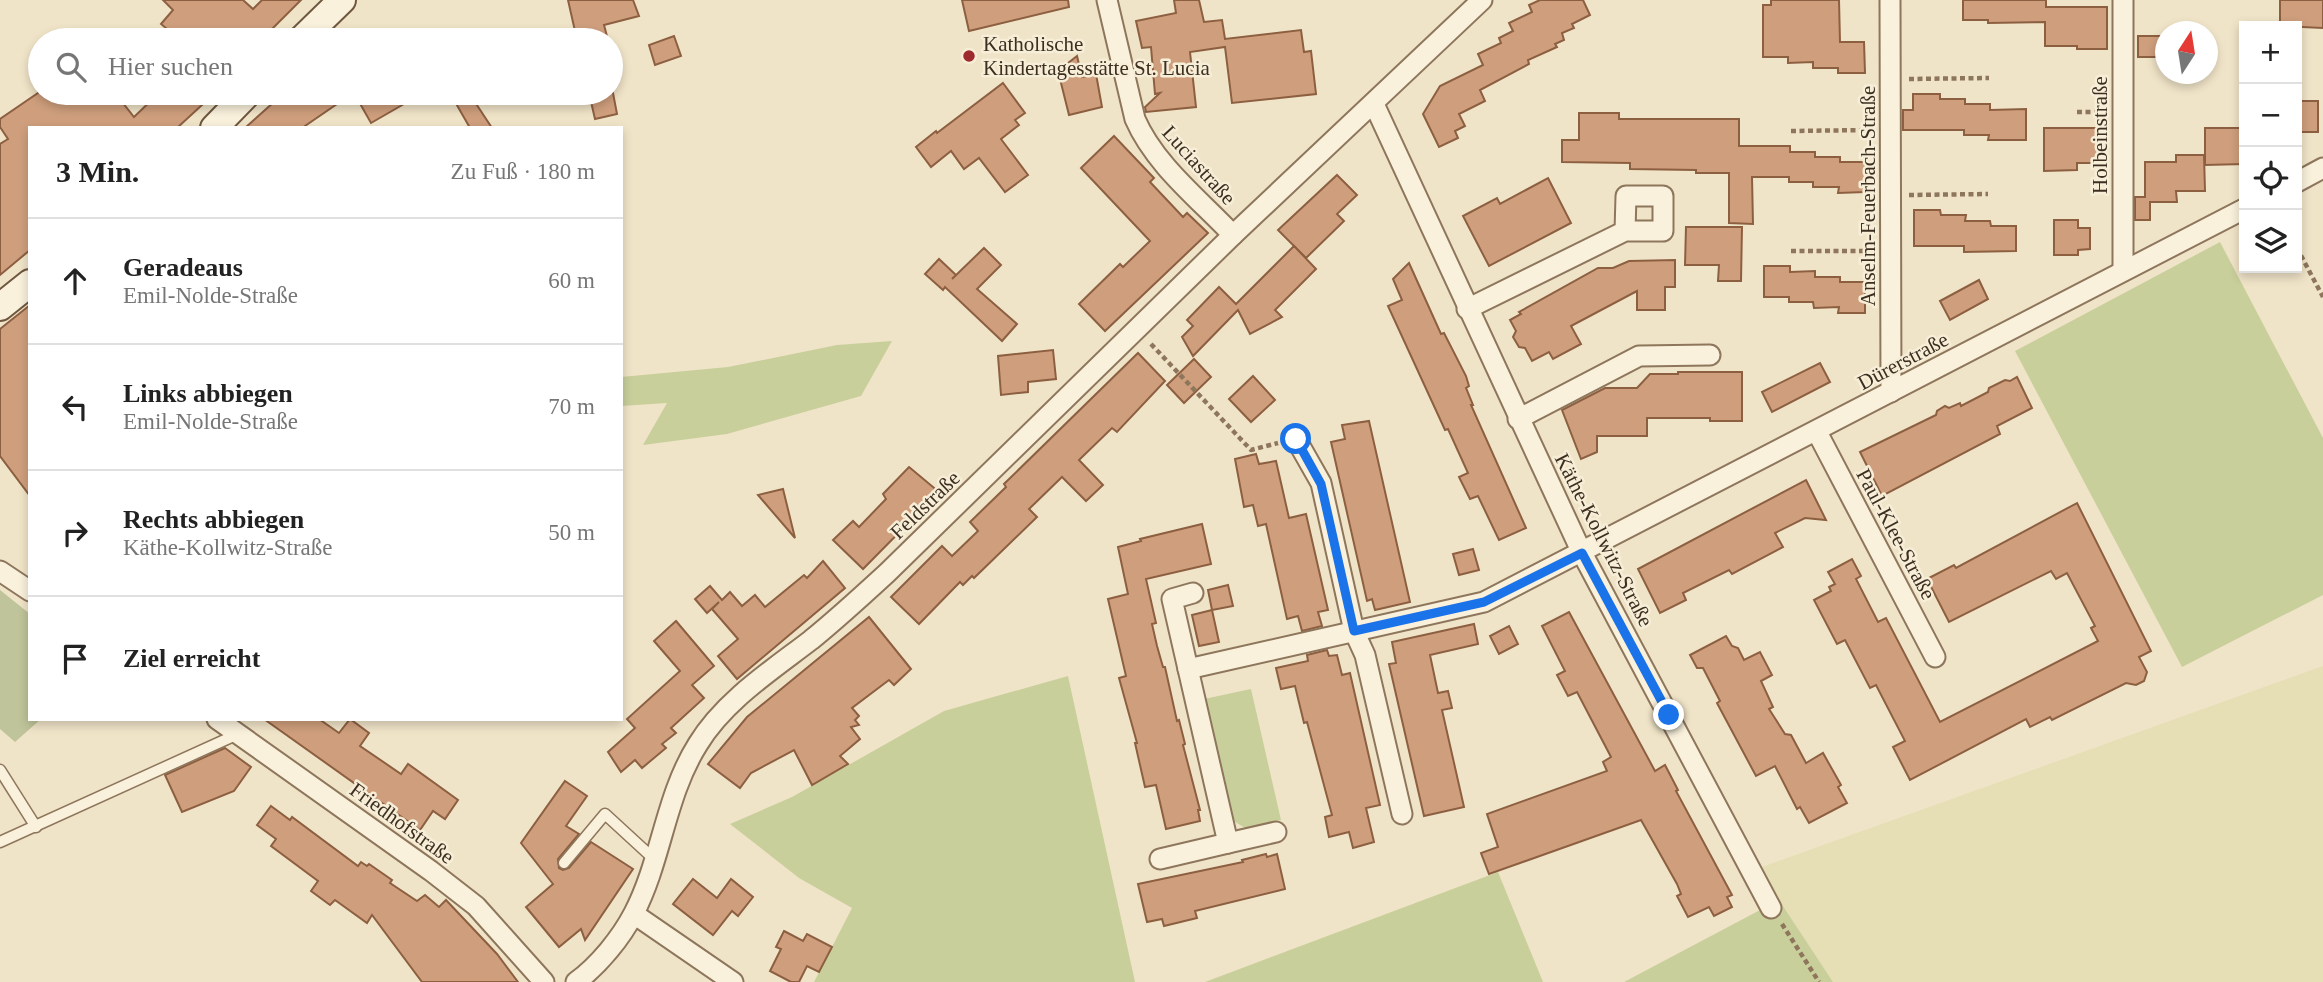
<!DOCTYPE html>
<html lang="de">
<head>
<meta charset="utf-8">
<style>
  :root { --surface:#fff; --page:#f6f6f6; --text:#222; --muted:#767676; --line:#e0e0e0 }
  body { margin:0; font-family:Georgia,serif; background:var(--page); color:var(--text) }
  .controls { position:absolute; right:21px; top:21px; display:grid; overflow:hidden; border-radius:0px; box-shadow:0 4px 10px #0003 }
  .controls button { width:63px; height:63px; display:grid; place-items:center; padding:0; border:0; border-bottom:2px solid var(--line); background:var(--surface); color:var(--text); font:35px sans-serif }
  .compass { position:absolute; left:2155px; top:21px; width:63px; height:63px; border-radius:50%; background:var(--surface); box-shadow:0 4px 10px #0003; rotate:12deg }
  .stop { position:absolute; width:21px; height:21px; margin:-16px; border:5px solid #1a73e8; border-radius:50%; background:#fff }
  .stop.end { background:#1a73e8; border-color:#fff; box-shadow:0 2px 7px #0008 }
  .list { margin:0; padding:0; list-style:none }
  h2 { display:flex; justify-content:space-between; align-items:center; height:91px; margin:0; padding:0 28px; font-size:30px }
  h2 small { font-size:23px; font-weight:400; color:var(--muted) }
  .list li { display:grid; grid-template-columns:46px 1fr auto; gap:21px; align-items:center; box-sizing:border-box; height:126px; padding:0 28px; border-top:2px solid var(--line) }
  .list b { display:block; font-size:26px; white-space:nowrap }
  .list p { margin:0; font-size:23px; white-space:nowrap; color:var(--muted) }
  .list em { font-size:23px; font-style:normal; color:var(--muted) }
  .icon { flex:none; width:38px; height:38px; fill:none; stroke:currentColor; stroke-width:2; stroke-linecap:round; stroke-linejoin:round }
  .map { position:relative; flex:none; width:2323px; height:982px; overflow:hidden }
  .search { position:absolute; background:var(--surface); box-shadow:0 4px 10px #0003; left:28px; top:28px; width:595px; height:77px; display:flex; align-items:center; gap:18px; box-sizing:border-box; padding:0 24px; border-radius:38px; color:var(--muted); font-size:26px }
  .panel { position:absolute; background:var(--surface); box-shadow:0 4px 10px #0003; left:28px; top:126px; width:595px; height:595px; border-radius:0px }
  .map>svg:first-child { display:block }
  .farmland { fill:#e6deb5 }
  .green { fill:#c9cf9b }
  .cemetery { fill:#bfc49a }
  .building { fill:#cf9f7d; stroke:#8d5f41; stroke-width:2 }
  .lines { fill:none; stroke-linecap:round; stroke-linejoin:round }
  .lane-casing { stroke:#8d765c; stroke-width:13 }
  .street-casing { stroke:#8d765c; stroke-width:23 }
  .secondary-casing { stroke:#6f573f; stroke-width:30 }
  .path { stroke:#8d765c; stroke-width:4.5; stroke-dasharray:5 3.5; stroke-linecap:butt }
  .lane { stroke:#faf1dc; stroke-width:10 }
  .street { stroke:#faf1dc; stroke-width:19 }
  .secondary { stroke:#faf1dc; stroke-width:26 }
  .route { stroke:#1a73e8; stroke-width:9 }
  .poi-dot { fill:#9e2a2b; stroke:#f7eed8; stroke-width:2.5 }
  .labels { text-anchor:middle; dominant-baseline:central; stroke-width:5; stroke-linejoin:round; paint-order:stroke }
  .poi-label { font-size:21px; fill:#3d2e20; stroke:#f7eed8; text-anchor:start }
  .street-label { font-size:21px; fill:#3d2e20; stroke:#f7eed8 }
</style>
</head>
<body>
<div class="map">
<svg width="2323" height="982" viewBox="0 0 2323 982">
  <rect width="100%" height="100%" fill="#f0e4c8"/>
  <path class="farmland" d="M2323,666V982H1833L1779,900L1762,867Z"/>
  <g class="green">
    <path d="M2220,242L2323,438V595L2182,667L2015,351Z"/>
    <path d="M892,341L861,396L727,434L643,445L667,403L621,406V377L728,367L837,345Z"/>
    <path d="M1068,676L1135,982H814L852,908L799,878L730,824L792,797L944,711Z"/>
    <path d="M1251,689L1281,820L1245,828L1232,820L1204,699Z"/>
    <path d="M1498,872L1543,982H1205Z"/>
    <path d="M1779,900L1833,982H1624Z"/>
  </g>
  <path class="cemetery" d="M0,590L30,614V719H41L15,742L0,729Z"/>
  <g class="building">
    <path d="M163,0H243L253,9L262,0H301L261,40H180L161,24L173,10Z"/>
    <path d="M568,0H633L639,16L604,25L608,40H577Z"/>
    <path d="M962,0H1068L1069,7L969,31Z"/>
    <path d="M1174,0H1199L1204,22L1222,20L1225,39L1301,30L1304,52L1311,51L1316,94L1232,103L1225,47L1190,52L1196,107L1146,112L1145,107L1160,93L1155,94L1151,47L1142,48L1136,21L1176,13Z"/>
    <path d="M1540,0H1583L1590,15L1572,24L1574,28L1562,33L1564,40L1555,44L1557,47L1528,60L1529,64L1480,90L1485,101L1459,114L1465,126L1455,131L1458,138L1439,147L1423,114L1440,86L1483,65L1478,54L1501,43L1499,38L1513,31L1509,23L1532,12L1529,5Z"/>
    <path d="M1771,0H1839L1840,42H1864L1865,73H1838V68H1813V62L1788,63V57H1763V5H1771Z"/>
    <path d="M1963,0H2046V7H2107V49H2077V46H2045V22L1988,23V20H1963Z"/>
    <path d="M2280,0H2323V28L2280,26Z"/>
    <path d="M674,36L681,56L655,65L649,45Z"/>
    <rect x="2138" y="36" width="28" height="21"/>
    <path d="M1077,56L1082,77L1096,74L1102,107L1069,115L1058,71Z"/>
    <path d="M1003,83L1025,113L1015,120L1019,125L1001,139L1028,175L1005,192L979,158L964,169L951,151L931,167L916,147L936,131L937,133Z"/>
    <path d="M38,93H115L134,117L159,93H215L177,128H30V250L0,275V144L8,139L0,127V119Z"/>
    <path d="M284,93H353L302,128H245Z"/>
    <path d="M354,93H423L371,123Z"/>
    <path d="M450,93H469L492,128H470Z"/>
    <path d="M589,93H613L617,114L595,119Z"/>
    <path d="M1913,94H1940V99H1965V104H1990V110L2026,109V140H1988L1989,135H1964V130H1903V110H1913Z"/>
    <rect x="2297" y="101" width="21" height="31"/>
    <path d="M1579,113H1619V119H1739V146H1790V152H1815V157H1840V162H1865V192L1838,193L1839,187H1813V182H1789V177H1752L1753,224L1729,223V173H1696V170L1630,169V163L1562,162V140H1579Z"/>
    <path d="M2044,128H2105V163H2077V170L2044,171Z"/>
    <path d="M2205,128H2244V164L2205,165Z"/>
    <path d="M1114,136L1154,178L1150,182L1183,217L1187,213L1208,233L1105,331L1079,304L1120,264L1123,267L1150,241L1081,168Z"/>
    <path d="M2176,155H2204L2205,191H2176L2177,202H2150V220H2135V197H2145V162H2176Z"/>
    <path d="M1337,175L1357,195L1337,214L1344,221L1306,258L1278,230Z"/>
    <path d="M1548,178L1571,223L1489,266L1463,216L1497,198L1500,204Z"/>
    <path d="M1914,210H1940L1941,215H1966L1965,221H1990L1991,226H2016V251L1964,252V246H1914Z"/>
    <path d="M2054,220H2078V228H2090V249L2078,250V255H2054Z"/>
    <path d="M1686,227H1742L1741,281H1718L1719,265H1685Z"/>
    <path d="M1294,246L1316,269L1275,310L1282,317L1250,334L1238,310L1193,356L1182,337L1193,326L1187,320L1219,287L1236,304Z"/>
    <path d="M984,248L1001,265L977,289L1017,324L1002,341L945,287L943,290L925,274L939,259L956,275L952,279Z"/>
    <path d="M1675,260V287H1665V310H1637V291L1571,326L1581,344L1553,359L1549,352L1532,361L1525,348L1519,347L1513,337L1516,331L1510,320L1521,314L1519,312L1598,268H1613L1629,261Z"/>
    <path d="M1409,263L1441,334L1444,333L1466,376L1469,386L1466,388L1473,405H1471L1526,528L1499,540L1478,496L1470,499L1459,477L1468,473L1448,429L1445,430L1388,306L1402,300L1393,279Z"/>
    <path d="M1764,266H1790V272L1815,271V277H1840V282H1865V313H1838L1839,307L1814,308L1813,302H1789V297H1764Z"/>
    <path d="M1979,280L1988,299L1950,320L1940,301Z"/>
    <path d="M30,305V496L0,456V329Z"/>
    <path d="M1053,350L1056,379L1028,382V392L1001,395L998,356Z"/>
    <path d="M1138,353L1165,381L1117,432L1112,428L1079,460L1103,485L1086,501L1062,477L1029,509L1037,517L974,578L972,576L963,585L960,582L919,624L891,597L942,546L952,556L978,531L970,522L1006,487L1004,484Z"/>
    <path d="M1194,359L1211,377L1184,403L1167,385Z"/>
    <path d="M1820,363L1830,382L1772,412L1762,392Z"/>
    <path d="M1678,372H1742V421H1710V418H1647V436H1597V452L1581,459L1562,410L1605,388H1637L1650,374H1678Z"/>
    <path d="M1253,376L1275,400L1251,422L1229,399Z"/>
    <path d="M2017,377L2032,408L1997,426L2000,434L1882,496L1860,452L1936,415L1937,411L1945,406L1949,408L1960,403L1961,406L1988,392L1989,388L2005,380L2010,381Z"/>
    <path d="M1369,421L1410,602L1375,610L1372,599L1367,601L1331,442L1345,439L1342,425Z"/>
    <path d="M1256,454L1259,464L1276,461L1289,518L1306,514L1328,610L1318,612L1322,626L1302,631L1298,616L1287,619L1266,524L1258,526L1253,505L1244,507L1235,459Z"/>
    <path d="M909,467L939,492L863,569L833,540L853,521L859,527L886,499L883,494Z"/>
    <path d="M1806,480L1826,520L1805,518L1775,533L1783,547L1732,574L1729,570L1683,593L1686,600L1660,613L1638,569Z"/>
    <path d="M783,489L795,538L758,495Z"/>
    <path d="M2077,503L2151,651L2139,657L2147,672L2144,681L2136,685L2126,683L2052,720L2050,717L2030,727L2026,719L1910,780L1893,747L1905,741L1876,685L1870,688L1845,640L1837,644L1814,600L1831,591L1829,587L1835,584L1828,572L1852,559L1861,576L1856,579L1878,622L1886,618L1940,722L2098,641L2091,628L2095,626L2067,573L2056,579L2051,571L1949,622L1927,579L1954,565L1956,568Z"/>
    <path d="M1202,524L1211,564L1146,579L1156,623L1152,624L1157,646L1163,667H1165L1177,721L1179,720L1185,744L1183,745L1200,810H1198L1200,821L1166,829L1156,785L1145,787L1135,743H1137L1119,678L1126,676L1108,599L1128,594L1118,547L1141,541L1140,539Z"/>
    <path d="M1473,549L1479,570L1459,575L1453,554Z"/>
    <path d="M823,561L845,588L737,679L718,656L738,639L712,609L719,602L707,613L695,599L710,586L722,600L730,592L742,606L755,595L765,607L804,575L807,578Z"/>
    <path d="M1228,585L1233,606L1212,610L1219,642L1199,646L1192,615L1212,610L1208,590Z"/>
    <path d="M1569,612L1655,771L1665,765L1678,790L1676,791L1732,895L1727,897L1732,907L1714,916L1709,907L1688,917L1677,896L1681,894L1677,884L1641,820L1489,874L1481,853L1498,847L1487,814L1607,771L1603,762L1611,757L1577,692L1568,696L1557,675L1565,671L1542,626Z"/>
    <path d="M869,617L911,669L894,685L889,680L852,708L859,716L855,720L859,725L851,727L860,739L840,756L848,764L812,785L794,750L751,773L740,788L708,764L747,717Z"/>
    <path d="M676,621L714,666L692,685L704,698L671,728L676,733L662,744L666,748L642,768L635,760L621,772L608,752L635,728L627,719L680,671L654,641Z"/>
    <path d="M1474,624L1478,644L1430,655L1438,693L1448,691L1452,708L1442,710L1464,807L1424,816L1389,664L1396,663L1392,642Z"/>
    <path d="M1509,626L1518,644L1499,654L1490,636Z"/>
    <path d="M1726,636L1732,646L1738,648L1744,660L1760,652L1772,675L1761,681L1773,707L1769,709L1785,734L1791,735L1806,763L1823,753L1841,785L1838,787L1847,803L1809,823L1800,807L1797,809L1775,766L1756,776L1717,703L1720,701L1703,668H1697L1690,655Z"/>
    <path d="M1327,650L1329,656L1337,655L1342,675L1350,673L1380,805L1366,808L1374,842L1353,848L1349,832L1329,837L1325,817L1332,815L1307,722L1304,723L1295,686L1281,689L1276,668L1308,661L1307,655Z"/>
    <path d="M264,719H319L339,733L350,719L369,733L360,746L401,774L408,764L458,800L445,819L433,811L420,830Z"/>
    <path d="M225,748L251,767L234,791L182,812L165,775Z"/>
    <path d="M565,781L587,796L566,826L579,834L558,859L559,868L563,870L569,868L591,842L633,869L585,940L581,929L559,947L526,907L553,884L521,843Z"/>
    <path d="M271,806L290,820L292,817L358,866L361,862L367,866L369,864L392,880L390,883L417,901L425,895L439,907L446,900L497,954L518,982H422L372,915L367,923L335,900L330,905L311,891L318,881L271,846L276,839L257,825Z"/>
    <path d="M1266,854L1267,857L1277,854L1285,889L1195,911L1197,918L1164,926L1162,919L1147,922L1138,884L1243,862L1242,860Z"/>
    <path d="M693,879L717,898L731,879L753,897L738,916L732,911L713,935L673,904Z"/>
    <path d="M784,931L803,941L807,934L832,947L819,972L807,966L799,982H791L770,971L781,949L776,947Z"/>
  </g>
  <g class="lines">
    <defs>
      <g id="lane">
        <path d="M0,770L36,827"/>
        <path d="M0,842L238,734"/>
        <path d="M564,863L605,814L654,859"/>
      </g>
      <g id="street">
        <path d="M1107,0L1135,119C1155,165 1199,199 1233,235"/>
        <path d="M1890,0L1891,392"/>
        <path d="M1374,104L1582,553L1771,908"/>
        <path d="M2297,182L2323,168"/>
        <path d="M2123,271V0"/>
        <path d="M1467,309L1625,231H1663V196H1626L1625,231"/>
        <path d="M1518,419L1639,356L1710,355"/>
        <path d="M1817,432L1935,657"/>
        <path d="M1296,439L1321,483L1354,631L1365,655L1402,814"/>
        <path d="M0,571L30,591"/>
        <path d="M1188,669L1484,602L2244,209"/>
        <path d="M217,719L431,871L476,906L544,982"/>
        <path d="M1228,843L1276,832"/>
        <path d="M1160,859L1228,843L1172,599L1193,593"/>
        <path d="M634,914L733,982"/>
        <path d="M576,982C599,965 621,938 634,913C662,859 665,796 698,744C724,701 772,670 811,640C837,619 862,596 887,573L1233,235L1482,0"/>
      </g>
      <g id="secondary">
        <path d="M301,40L342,0"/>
        <path d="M214,128L248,93"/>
        <path d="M0,307L30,283"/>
      </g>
    </defs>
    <use href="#lane" class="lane-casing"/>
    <use href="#street" class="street-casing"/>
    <use href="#secondary" class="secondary-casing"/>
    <g class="path">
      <path d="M1909,79L1989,78"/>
      <path d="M2077,112H2104"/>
      <path d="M1791,131L1870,130"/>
      <path d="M1909,195L1988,194"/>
      <path d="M2297,248L2323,297"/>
      <path d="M1791,251H1870"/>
      <path d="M1151,344L1251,450L1278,443"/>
      <path d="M1782,924L1819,982"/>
    </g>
    <use href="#lane" class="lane"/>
    <use href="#street" class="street"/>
    <use href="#secondary" class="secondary"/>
  </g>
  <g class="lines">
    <path class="route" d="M1296,439L1321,484L1354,631L1484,602L1582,553L1669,715"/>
  </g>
  <circle class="poi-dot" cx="969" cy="56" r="7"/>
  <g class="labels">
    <g class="poi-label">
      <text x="983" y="44">Katholische<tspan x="983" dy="24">Kindertagesstätte St. Lucia</tspan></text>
    </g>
    <g class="street-label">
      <text transform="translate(2100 135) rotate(-90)">Holbeinstraße</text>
      <text transform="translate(1199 165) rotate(48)">Luciastraße</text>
      <text transform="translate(1868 196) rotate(-90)">Anselm-Feuerbach-Straße</text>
      <text transform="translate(1903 361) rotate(-28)">Dürerstraße</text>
      <text transform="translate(925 505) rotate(-44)">Feldstraße</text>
      <text transform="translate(1896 534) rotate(62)">Paul-Klee-Straße</text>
      <text transform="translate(1604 540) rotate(63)">Käthe-Kollwitz-Straße</text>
      <text transform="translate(402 823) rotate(36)">Friedhofstraße</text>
    </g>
  </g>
</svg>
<div class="controls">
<button>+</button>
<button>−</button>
<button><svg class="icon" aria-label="locate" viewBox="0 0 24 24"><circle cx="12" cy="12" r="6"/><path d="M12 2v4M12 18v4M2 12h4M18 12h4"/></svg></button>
<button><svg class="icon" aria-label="layers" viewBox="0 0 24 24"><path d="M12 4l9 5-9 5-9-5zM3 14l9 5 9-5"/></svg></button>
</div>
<svg class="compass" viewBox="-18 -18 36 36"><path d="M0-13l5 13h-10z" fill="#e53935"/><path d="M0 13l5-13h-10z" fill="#767676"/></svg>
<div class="stop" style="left:1296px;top:439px"></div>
<div class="stop end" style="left:1669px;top:715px"></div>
<div class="search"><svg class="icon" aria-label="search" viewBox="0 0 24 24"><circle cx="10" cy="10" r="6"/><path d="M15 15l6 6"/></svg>Hier suchen</div>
<section class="panel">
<h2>3 Min.<small>Zu Fuß · 180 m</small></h2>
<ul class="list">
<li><svg class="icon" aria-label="ahead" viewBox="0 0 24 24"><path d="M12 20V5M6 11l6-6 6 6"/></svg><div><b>Geradeaus</b><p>Emil-Nolde-Straße</p></div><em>60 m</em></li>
<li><svg class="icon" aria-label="left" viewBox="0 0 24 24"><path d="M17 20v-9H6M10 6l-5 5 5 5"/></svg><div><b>Links abbiegen</b><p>Emil-Nolde-Straße</p></div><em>70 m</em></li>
<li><svg class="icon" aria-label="right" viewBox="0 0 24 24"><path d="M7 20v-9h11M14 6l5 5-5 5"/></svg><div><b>Rechts abbiegen</b><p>Käthe-Kollwitz-Straße</p></div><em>50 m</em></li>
<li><svg class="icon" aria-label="arrive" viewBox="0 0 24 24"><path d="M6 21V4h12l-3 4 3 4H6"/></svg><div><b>Ziel erreicht</b></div></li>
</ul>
</section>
</div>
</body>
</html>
